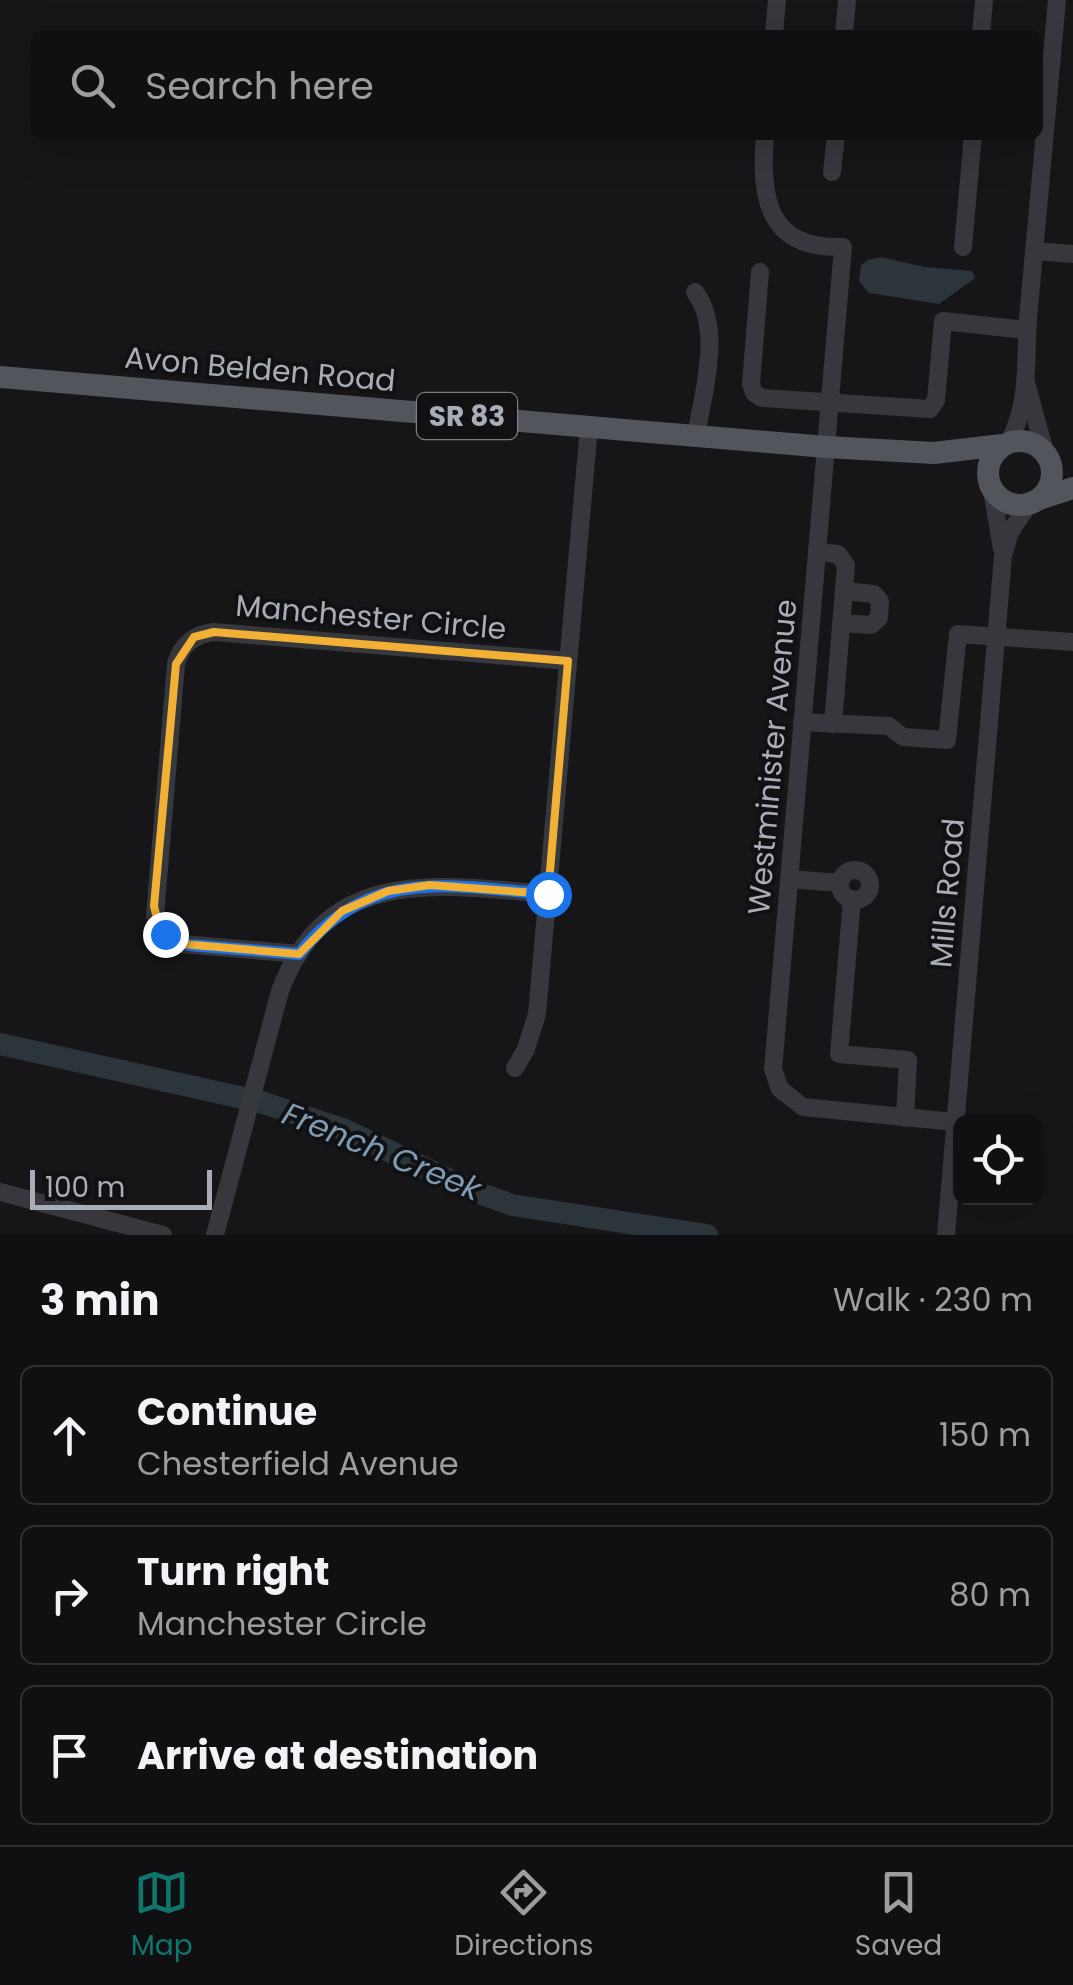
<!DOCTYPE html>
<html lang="en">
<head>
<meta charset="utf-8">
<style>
  :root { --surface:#101012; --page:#19191b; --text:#f1f3f6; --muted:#9c9d9f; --line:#303032; --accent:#0f766e }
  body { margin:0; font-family:Poppins,sans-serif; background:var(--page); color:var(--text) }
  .controls { position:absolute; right:30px; bottom:30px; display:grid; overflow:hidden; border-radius:15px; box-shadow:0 10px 40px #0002 }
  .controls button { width:90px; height:90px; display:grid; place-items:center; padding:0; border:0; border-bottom:2px solid var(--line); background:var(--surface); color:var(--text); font:50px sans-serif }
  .scale { position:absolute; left:30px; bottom:25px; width:182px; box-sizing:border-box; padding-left:10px; border:5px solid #a8adb8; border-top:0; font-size:28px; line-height:35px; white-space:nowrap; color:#a8adb8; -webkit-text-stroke:8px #111113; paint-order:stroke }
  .stop { position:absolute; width:30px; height:30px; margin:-22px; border:8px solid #1a73e8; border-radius:50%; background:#fff }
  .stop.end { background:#1a73e8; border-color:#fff; box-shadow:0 2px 10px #0008 }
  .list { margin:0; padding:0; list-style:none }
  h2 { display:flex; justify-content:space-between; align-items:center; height:130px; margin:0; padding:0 40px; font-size:42px }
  h2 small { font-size:32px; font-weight:400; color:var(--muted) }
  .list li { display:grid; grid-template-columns:65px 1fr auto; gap:30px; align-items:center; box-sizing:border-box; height:140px; margin:0 20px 20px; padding:0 20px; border:2px solid var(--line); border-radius:15px }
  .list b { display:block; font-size:38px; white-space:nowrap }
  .list p { margin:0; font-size:32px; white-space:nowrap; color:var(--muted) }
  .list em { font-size:32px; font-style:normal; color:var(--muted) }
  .icon { flex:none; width:55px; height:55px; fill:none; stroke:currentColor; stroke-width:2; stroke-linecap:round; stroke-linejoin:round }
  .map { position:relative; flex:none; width:1073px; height:1235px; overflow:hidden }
  .search { position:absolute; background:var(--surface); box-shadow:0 10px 40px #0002; left:30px; right:30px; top:30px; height:110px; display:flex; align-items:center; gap:25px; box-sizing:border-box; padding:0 35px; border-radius:15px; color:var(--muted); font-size:38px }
  .sheet { height:610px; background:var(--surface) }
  nav { display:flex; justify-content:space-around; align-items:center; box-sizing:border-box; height:140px; border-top:2px solid var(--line); background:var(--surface); font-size:28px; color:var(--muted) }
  nav a { display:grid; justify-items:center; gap:5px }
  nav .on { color:var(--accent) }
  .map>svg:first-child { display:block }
  .water { fill:#2c353c }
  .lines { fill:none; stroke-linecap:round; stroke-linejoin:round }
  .river { stroke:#2c353c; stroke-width:22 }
  .minor { stroke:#37383d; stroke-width:18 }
  .major { stroke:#53555c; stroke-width:22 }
  .route { stroke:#1a73e8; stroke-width:12 }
  .marked { fill:none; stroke:#f2b134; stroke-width:8; stroke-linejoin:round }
  .labels { text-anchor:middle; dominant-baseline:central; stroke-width:8; stroke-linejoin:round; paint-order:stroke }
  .shield { fill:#111113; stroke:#7b7e86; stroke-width:2.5 }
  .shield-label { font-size:28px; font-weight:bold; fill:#a8adb8 }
  .street-label { font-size:30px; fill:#a8adb8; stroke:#111113 }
  .water-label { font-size:32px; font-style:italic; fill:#7f9bb3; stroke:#111113 }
</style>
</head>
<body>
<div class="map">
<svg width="1073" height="1235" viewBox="0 0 1073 1235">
  <rect width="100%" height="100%" fill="#161618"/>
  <path class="water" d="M881,257L924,267L972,271L975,278L939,304L869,293L859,281L861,265L868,260Z"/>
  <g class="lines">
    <path class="river" d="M0,1044L261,1102L345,1130L473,1191L512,1205L707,1235"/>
    <g class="minor">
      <path d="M774,35L777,0"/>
      <path d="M844,35L847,0"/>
      <path d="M981,35L984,0"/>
      <path d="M765,135C760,196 766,250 843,247L773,1069L780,1089L803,1107L955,1122"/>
      <path d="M832,172L836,135"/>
      <path d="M963,247L973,135"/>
      <path d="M1034,251L1073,254"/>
      <path d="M760,272L751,384L754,393L762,398L930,409L936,400L943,321L1026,330"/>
      <path d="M695,292C723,329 703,393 696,436"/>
      <path d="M1027,386L1045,452"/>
      <path d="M1009,442C1032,399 1024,353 1029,307C1038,204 1048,102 1057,0"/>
      <path d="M992,490L1002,549"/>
      <path d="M817,552L838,554L846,565L833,724"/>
      <path d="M841,623L871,625L879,618L880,601L874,594L844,591"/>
      <path d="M802,722L889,726L903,737L947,740L958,634L1073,642"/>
      <circle cx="855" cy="885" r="15"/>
      <path d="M789,879L840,883"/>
      <path d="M852,899L839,1054L908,1060L905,1118"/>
      <path d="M299,954L182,944L165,934L155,916L176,664C181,645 194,634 214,632L568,661"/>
      <path d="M515,1068L526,1049L537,1014L589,427"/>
      <path d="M0,1192L163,1235"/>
      <path d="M215,1235L280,991C328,864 439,885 548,894"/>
      <path d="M946,1235L1003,556L1010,532L1029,504"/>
    </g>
    <g class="major">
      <path d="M0,377L826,447L934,453L1002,445"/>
      <circle cx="1020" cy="473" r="32"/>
      <path d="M1039,499L1073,488"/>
    </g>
  </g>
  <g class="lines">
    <path class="route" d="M165,934L189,945L299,954C369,866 449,886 548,894"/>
  </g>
  <path class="marked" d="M214,632L568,661L548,894L430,885L388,891L342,911L299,954L182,944L159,926L154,906L176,664L194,637Z"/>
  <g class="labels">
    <rect class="shield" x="417" y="393" width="100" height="46" rx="8"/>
    <g class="shield-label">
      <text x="467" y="416">SR 83</text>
    </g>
    <g class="street-label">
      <text transform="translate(260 369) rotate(5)">Avon Belden Road</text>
      <text transform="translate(371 617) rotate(5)">Manchester Circle</text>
      <text transform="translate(772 757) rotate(-85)">Westminister Avenue</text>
      <text transform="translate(947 893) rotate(-85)">Mills Road</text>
    </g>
    <g class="water-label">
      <text transform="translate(382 1151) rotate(22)">French Creek</text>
    </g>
  </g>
</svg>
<div class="controls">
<button><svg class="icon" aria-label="locate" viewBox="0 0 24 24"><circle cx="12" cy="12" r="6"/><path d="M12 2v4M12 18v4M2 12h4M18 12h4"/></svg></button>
</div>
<div class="scale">100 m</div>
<div class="stop" style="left:548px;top:894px"></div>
<div class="stop end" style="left:165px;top:934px"></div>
<div class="search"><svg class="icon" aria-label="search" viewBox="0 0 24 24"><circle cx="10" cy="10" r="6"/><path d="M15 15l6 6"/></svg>Search here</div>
</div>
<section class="sheet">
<h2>3 min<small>Walk · 230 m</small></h2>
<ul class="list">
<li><svg class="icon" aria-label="ahead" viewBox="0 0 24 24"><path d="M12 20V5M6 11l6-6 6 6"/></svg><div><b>Continue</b><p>Chesterfield Avenue</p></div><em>150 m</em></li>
<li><svg class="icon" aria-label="right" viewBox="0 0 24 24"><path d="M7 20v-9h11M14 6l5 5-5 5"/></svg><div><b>Turn right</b><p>Manchester Circle</p></div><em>80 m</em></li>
<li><svg class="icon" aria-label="arrive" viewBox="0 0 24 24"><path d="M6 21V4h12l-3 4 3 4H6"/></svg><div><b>Arrive at destination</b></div></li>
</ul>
</section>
<nav>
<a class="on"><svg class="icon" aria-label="map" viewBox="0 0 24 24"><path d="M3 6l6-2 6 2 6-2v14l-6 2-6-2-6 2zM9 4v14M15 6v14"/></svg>Map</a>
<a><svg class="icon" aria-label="directions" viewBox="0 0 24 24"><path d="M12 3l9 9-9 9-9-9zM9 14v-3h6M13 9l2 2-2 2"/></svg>Directions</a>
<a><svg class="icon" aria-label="saved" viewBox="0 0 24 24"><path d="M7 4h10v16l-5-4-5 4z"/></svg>Saved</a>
</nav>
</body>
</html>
